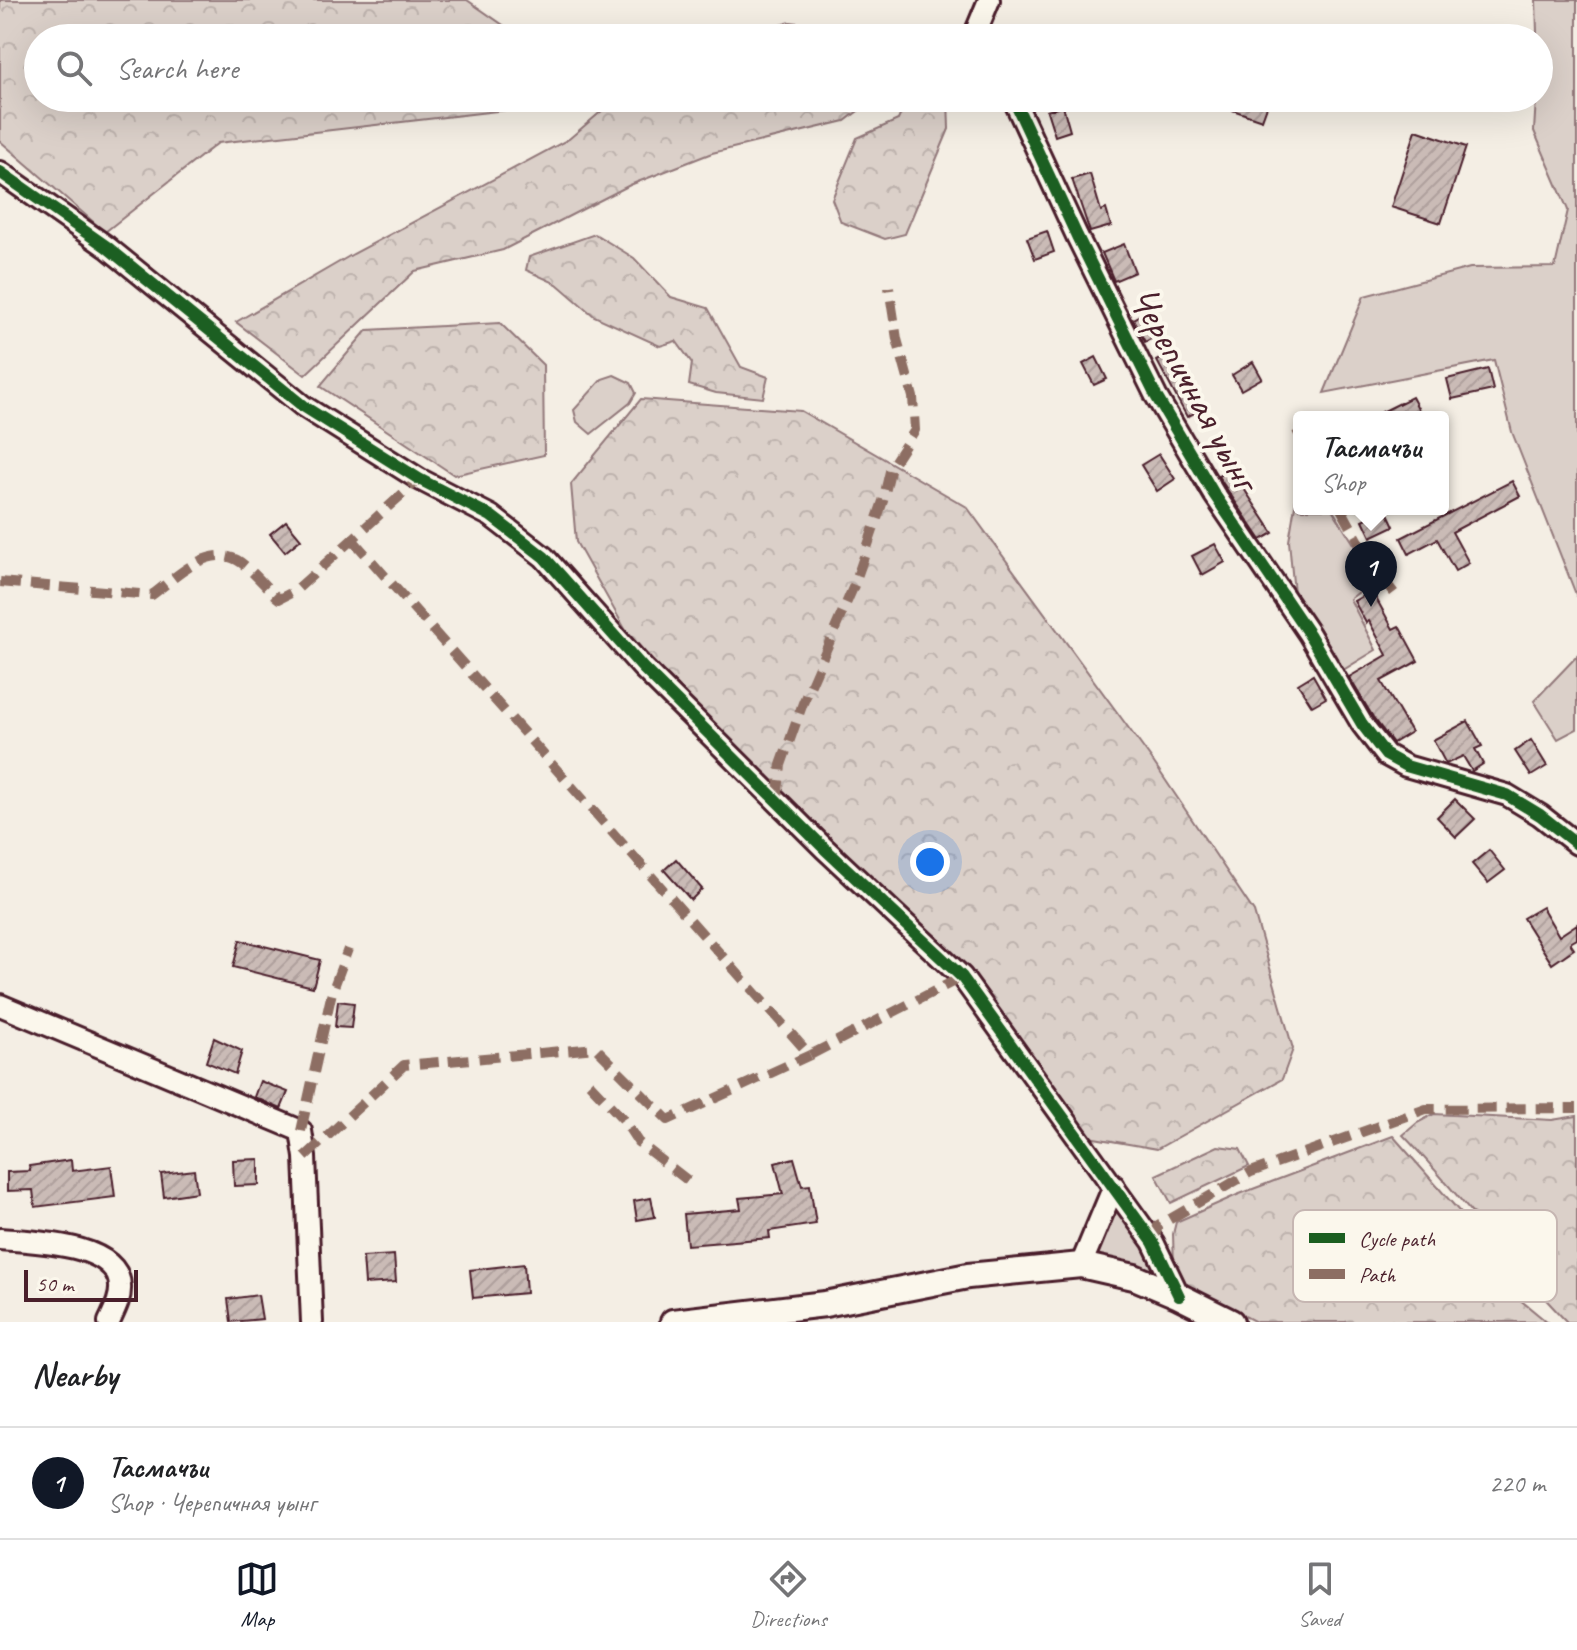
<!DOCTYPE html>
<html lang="en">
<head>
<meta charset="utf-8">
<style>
  :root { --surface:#fff; --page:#f2f2f2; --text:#202124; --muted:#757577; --line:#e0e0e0; --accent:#111827 }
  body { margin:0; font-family:Caveat,sans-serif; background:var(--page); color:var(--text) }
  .scale { position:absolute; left:24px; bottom:20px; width:114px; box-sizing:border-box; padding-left:8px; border:4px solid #4a1f2b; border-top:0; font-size:22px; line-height:28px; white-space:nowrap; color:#4a1f2b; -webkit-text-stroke:6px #fbf7ec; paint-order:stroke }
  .you { position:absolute; left:930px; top:862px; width:28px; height:28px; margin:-20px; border:6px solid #fff; border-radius:50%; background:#1a73e8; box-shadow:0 0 0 12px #1a73e833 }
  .badge { display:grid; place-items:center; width:52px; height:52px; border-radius:50%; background:var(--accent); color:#fff; font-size:26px; font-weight:700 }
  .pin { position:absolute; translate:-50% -66px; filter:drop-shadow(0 2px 4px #0008) }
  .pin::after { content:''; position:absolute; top:42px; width:28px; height:24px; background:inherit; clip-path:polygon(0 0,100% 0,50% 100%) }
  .popup { position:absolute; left:1293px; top:411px; width:156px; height:104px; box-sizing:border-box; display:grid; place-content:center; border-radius:8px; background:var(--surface); filter:drop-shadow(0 2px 6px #0005); font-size:26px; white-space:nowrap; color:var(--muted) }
  .popup b { font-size:30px; color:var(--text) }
  .popup::after { content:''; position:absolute; left:50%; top:100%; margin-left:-16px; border:16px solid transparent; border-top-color:var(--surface) }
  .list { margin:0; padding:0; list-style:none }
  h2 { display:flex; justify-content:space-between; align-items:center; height:104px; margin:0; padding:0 32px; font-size:34px }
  h2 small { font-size:26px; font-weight:400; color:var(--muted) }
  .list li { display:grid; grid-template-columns:52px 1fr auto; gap:24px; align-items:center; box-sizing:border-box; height:112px; padding:0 32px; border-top:2px solid var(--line) }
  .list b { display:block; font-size:30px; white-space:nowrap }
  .list p { margin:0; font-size:26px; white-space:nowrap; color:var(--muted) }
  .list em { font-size:26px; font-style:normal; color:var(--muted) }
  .icon { flex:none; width:44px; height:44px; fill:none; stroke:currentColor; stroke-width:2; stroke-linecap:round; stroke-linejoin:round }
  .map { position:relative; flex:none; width:1577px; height:1322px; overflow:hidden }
  .search { position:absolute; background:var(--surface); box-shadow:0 8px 32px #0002; left:24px; right:24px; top:24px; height:88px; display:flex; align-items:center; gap:20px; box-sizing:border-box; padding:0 28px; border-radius:44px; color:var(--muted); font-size:30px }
  .sheet { height:216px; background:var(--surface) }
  nav { display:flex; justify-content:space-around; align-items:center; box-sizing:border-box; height:112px; border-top:2px solid var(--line); background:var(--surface); font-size:22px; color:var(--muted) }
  nav a { display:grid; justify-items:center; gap:4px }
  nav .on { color:var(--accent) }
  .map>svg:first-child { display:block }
  .green { fill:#dbd0c9; stroke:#92787a; stroke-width:2 }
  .forest { fill:url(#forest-crowns); stroke:#92787a; stroke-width:2 }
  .building { fill:url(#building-hatch); stroke:#4a1f2b; stroke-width:2 }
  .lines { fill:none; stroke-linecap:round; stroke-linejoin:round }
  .minor-casing { stroke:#4a1f2b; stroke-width:26 }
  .major-casing { stroke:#4a1f2b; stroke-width:30 }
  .minor { stroke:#fbf7ec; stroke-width:20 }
  .major { stroke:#fbf7ec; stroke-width:24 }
  .quiet { stroke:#8d6e63; stroke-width:10; stroke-dasharray:20 10; stroke-linecap:butt }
  .cycleway-casing { stroke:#fbf7ec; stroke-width:17 }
  .cycleway { stroke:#1b5e20; stroke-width:12 }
  .labels { text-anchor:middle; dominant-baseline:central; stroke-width:8; stroke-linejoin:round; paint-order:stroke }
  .street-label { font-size:40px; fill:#4a1f2b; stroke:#fbf7ec }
  .key { fill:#fbf7ec; stroke:#c6b6b2; stroke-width:2 }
  .key-label { font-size:22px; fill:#4a1f2b }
</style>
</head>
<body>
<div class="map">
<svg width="1577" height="1322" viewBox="0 0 1577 1322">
  <defs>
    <pattern id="forest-crowns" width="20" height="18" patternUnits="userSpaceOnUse" patternTransform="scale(2)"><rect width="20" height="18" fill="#dbd0c9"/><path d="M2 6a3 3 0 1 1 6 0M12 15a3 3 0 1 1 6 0" fill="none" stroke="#bdb2ad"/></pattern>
    <pattern id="building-hatch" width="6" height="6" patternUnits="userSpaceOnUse" patternTransform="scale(2)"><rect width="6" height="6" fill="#cabbb6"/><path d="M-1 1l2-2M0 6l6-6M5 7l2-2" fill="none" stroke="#afa09d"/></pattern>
  </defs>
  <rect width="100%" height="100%" fill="#f4eee4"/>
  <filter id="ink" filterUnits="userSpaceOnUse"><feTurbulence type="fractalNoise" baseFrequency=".0125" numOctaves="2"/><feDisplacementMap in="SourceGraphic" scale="16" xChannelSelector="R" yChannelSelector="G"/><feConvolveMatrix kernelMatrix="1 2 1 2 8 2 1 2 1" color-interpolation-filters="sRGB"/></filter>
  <g filter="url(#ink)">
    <g class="green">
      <path d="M1536,0H1577V597L1512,432L1494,360L1324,393L1364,296L1470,268L1555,267L1568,210L1534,131L1536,98H1539Z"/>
      <path d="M614,375L631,383L636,393L630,403L591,434L577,422L574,410L602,379Z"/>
      <path d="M1299,481V509H1332L1376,579L1350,599L1376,650L1343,670L1320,629L1294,593L1289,541Z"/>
      <path d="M1577,656V729L1558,739L1534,701Z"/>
      <path d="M1114,1202L1158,1269L1152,1275L1131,1263L1093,1254Z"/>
    </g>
    <g class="forest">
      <path d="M0,0H467L522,38H38V98H566V103L218,143L105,232L0,141Z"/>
      <path d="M790,22L915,38H742Z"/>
      <path d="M617,98H875L845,121L712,153L630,185L503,250L415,271L305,375L236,322L353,254L569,139Z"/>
      <path d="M910,98H948L949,129L905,234L885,239L841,222L832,199L857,138L898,120L907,100Z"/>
      <path d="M595,234L634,258L671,297L708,308L741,367L768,377L763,398L716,393L689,385L692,363L676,341L660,346L594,316L557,284L526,270L529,257Z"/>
      <path d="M500,323L543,365L544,455L454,475L320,386L367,330Z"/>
      <path d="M641,399L801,411L967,507L1152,760L1254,912L1293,1049L1282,1079L1157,1149L1083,1136L988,995L865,872L638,652L576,542L571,484Z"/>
      <path d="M1434,1114L1552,1120L1577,1116V1322H1567C1509,1263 1461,1195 1403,1135L1417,1123Z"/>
      <path d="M1393,1136L1481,1236L1490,1275L1547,1322H1256L1186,1285L1174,1267L1173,1234L1176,1222L1237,1195Z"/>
      <path d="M1218,1146L1240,1149L1249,1166L1171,1203L1156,1175Z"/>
    </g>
    <g class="building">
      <path d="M1203,98H1270L1262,120L1203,100Z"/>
      <path d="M1063,106L1070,131L1055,136L1047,111Z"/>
      <path d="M1416,130L1466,147L1441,223L1391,207Z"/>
      <path d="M1090,174L1101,211L1106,209L1111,226L1090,232L1072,179Z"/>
      <path d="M1047,231L1054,252L1035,259L1027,238Z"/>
      <path d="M1124,244L1135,272L1114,281L1102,253Z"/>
      <path d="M1151,309L1163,333L1145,342L1133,319Z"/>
      <path d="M1172,353L1191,390L1194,389L1204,408L1187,417L1157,361Z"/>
      <path d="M1096,357L1107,379L1094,385L1083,364Z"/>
      <path d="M1253,362L1262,378L1241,390L1232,375Z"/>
      <path d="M1488,369L1493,390L1452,399L1447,379Z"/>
      <path d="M1412,397L1420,412L1410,417H1372Z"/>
      <path d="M1159,454L1175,479L1157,491L1141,465Z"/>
      <path d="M1231,469L1273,533L1261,540L1218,476Z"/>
      <path d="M1512,481L1520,496L1452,532L1469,563L1455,571L1437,539L1409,554L1401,538Z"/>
      <path d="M1386,509L1394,526L1371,537L1363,520Z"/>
      <path d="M286,521L301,539L285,552L270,534Z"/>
      <path d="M1215,544L1225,562L1202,575L1192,556Z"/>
      <path d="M1372,591L1393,629L1399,626L1418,661L1381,681L1411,732L1393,743L1373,717L1349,677L1387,655L1369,621L1366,623L1354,601Z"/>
      <path d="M1313,675L1326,698L1312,706L1298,684Z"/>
      <path d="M1468,721L1482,746L1475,749L1483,764L1472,771L1463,756L1446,764L1433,740Z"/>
      <path d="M1531,740L1547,766L1531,776L1515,751Z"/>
      <path d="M1455,799L1475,819L1456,837L1437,817Z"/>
      <path d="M1489,850L1505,870L1488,883L1472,864Z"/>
      <path d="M676,859L702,889L691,900L664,870Z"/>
      <path d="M1542,907L1559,936L1577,924V939L1570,943L1574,949L1552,964L1523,918Z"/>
      <path d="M240,940L320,960L313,987L233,967Z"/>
      <path d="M338,1001L354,1003L351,1028L335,1027Z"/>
      <path d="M214,1038L242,1051L235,1074L206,1062Z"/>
      <path d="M260,1081L288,1092L281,1109L254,1097Z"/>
      <path d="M794,1158L802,1186L810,1185L816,1224L769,1231L770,1238L687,1245L684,1214L741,1209L739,1198L783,1194L775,1163Z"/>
      <path d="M259,1159V1185L234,1186L233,1160Z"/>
      <path d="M71,1160L72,1171L111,1166L115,1197L35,1207L33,1190L7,1191V1172L30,1171L29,1166Z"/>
      <path d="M194,1170L197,1192L164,1197L161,1174Z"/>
      <path d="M651,1198L655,1217L637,1220L634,1201Z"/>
      <path d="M394,1255L396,1282L365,1284L363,1257Z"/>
      <path d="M524,1264L526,1293L473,1298L470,1270Z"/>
      <path d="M258,1295L262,1319L231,1322L228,1299Z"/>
    </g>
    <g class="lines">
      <defs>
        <g id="minor">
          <path d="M983,38L977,29L989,0"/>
          <path d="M1013,98L1077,236L1156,396L1214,494L1309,634L1362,724L1386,755L1406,766L1507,795L1540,815L1577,844"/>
          <path d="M0,172L107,247L303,406L419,479L491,516L544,557L643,668L825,849L962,977L1153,1242L1179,1296"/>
          <path d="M0,1005L301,1131L305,1157L312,1322"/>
          <path d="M0,1239C31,1242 118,1242 120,1286C121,1299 114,1311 109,1322"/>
          <path d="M1081,1265L1114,1186"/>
        </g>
        <path id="major" d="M673,1322L825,1304L968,1276L1081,1265L1134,1277L1179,1296L1231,1322"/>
      </defs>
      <use href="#minor" class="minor-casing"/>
      <use href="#major" class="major-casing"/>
      <use href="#minor" class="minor"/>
      <use href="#major" class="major"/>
      <g class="quiet">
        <path d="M1297,430L1299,434"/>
        <path d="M1341,509L1372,565L1394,593"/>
        <path d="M352,539L810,1055L962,977"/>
        <path d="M0,582L152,595C174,579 207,544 237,560C250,567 267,589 279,599L295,591L419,479"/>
        <path d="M777,800L781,765L803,703L855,583L883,501L891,467L915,430L913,397L897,339L889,287"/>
        <path d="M589,1083L623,1119L638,1142L691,1183"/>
        <path d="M301,1131L332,992L348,949"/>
        <path d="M305,1157L404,1065L596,1048L668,1120L810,1055"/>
        <path d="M1153,1242L1158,1226L1251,1172L1426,1109L1577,1108"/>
      </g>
      <defs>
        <g id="cycleway">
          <path d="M1013,98L1077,236L1156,396L1214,494L1309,634L1362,724L1386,755L1406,766L1507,795L1540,815L1577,844"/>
          <path d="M0,172L107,247L303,406L419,479L491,516L544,557L643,668L825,849L962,977L1153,1242L1179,1296"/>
        </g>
      </defs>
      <use href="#cycleway" class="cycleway-casing"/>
      <use href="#cycleway" class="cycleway"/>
    </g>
  </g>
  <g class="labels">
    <g class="street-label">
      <text transform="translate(1194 388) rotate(61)">Черепичная уынг</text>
    </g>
  </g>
  <rect x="1293" y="1210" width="264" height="92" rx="12" class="key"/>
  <rect x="1309" y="1233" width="36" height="10" fill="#1b5e20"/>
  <rect x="1309" y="1269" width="36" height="10" fill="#8d6e63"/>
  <g class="key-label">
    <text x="1359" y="1246">Cycle path</text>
    <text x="1359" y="1282">Path</text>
  </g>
</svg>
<div class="scale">50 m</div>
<div class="you"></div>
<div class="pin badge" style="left:1371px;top:607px">1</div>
<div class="popup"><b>Тасмачъи</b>Shop</div>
<div class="search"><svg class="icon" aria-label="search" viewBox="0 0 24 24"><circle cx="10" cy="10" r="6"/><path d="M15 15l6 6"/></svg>Search here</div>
</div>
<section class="sheet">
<h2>Nearby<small></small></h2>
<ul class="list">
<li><span class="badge">1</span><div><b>Тасмачъи</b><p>Shop · Черепичная уынг</p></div><em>220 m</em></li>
</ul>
</section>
<nav>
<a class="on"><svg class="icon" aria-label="map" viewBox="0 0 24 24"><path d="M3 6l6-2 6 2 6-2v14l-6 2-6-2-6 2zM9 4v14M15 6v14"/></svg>Map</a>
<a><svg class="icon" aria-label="directions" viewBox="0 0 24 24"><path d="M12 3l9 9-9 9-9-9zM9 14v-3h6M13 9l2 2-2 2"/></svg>Directions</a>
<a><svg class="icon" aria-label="saved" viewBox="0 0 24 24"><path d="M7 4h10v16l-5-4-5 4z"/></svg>Saved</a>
</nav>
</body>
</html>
